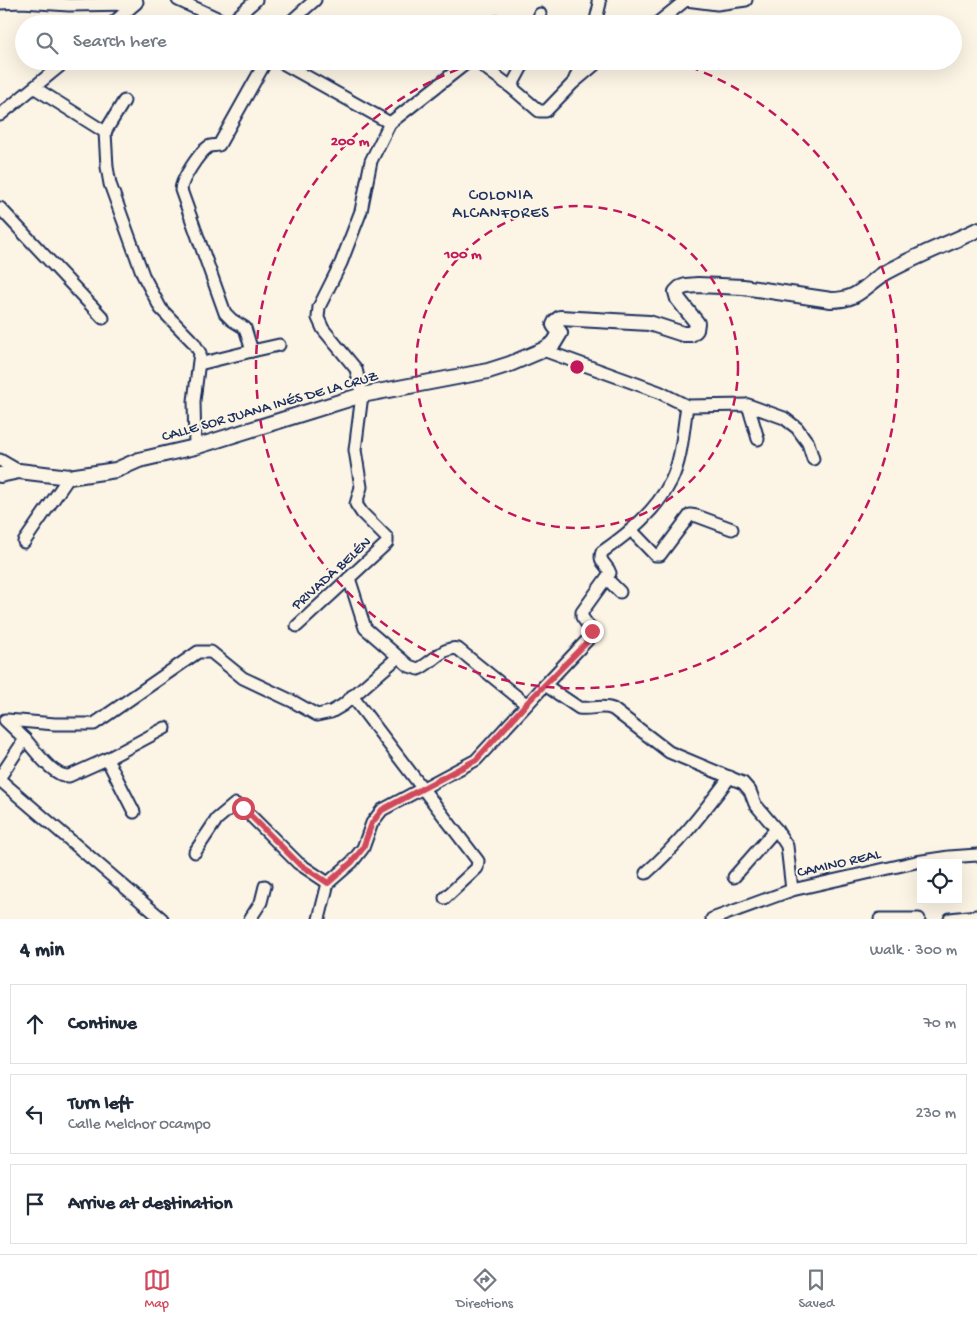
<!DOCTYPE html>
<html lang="en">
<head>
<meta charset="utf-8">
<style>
  :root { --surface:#fff; --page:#f6f6f7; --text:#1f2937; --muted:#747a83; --line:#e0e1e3; --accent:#d1495b }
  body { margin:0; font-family:"Gochi Hand",sans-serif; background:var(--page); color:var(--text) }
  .controls { position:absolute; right:15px; bottom:15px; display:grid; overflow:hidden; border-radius:0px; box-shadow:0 5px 20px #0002 }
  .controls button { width:45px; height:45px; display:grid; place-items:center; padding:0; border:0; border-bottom:1px solid var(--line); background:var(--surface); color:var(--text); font:25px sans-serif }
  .stop { position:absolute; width:15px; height:15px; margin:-11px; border:4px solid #d1495b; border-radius:50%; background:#fff }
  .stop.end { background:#d1495b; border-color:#fff; box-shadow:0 1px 5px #0008 }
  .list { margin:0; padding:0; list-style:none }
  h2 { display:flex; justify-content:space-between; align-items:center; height:65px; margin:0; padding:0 20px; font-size:21px }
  h2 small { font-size:16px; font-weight:400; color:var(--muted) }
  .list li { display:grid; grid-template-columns:32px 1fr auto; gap:15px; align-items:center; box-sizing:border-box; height:80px; margin:0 10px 10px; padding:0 10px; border:1px solid var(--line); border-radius:0px }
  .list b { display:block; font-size:19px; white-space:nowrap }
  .list p { margin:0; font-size:16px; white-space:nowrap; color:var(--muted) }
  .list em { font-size:16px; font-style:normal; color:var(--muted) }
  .icon { flex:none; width:28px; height:28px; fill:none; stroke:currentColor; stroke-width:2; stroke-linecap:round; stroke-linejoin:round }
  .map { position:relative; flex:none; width:977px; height:919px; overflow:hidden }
  .search { position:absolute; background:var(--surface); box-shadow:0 5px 20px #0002; left:15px; right:15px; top:15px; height:55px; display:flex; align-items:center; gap:12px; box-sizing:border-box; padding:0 18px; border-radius:28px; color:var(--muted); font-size:19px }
  .sheet { height:335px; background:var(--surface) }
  nav { display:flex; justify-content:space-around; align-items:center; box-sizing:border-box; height:70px; border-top:1px solid var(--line); background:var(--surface); font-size:14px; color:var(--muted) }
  nav a { display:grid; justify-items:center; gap:2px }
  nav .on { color:var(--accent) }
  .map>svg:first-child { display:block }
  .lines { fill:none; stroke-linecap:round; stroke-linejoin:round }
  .minor-casing { stroke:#1b2f5e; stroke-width:15 }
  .tertiary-casing { stroke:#1b2f5e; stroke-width:18 }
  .minor { stroke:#fcf5e5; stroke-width:11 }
  .tertiary { stroke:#fcf5e5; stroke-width:14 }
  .route { stroke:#d1495b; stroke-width:6 }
  .ring { fill:none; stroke:#c2185b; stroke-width:2.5; stroke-dasharray:9 6 }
  .labels { text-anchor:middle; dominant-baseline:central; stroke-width:4; stroke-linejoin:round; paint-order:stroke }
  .street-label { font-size:15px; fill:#1b2f5e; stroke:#fcf5e5 }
  .neighbourhood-label { font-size:16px; letter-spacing:1px; fill:#1b2f5e; stroke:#fcf5e5 }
  .centre { fill:#c2185b; stroke:#fcf5e5; stroke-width:2.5 }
  .ring-label { font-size:15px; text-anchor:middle; font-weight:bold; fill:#c2185b; stroke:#fcf5e5; stroke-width:4; stroke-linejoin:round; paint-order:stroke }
</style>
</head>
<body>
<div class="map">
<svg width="977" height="919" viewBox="0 0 977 919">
  <rect width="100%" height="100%" fill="#fcf5e5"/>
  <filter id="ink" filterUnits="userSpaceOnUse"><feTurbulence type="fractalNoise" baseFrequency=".02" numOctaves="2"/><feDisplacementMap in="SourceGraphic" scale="10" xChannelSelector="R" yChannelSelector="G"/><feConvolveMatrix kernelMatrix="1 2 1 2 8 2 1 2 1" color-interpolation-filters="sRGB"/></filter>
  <g filter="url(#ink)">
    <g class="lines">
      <defs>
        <g id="minor">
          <path d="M178,0L230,24"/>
          <path d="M0,3L22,2L69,5L135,4"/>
          <path d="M112,24L137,2"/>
          <path d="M229,24L256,0"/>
          <path d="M288,24L315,0"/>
          <path d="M495,24L496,22"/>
          <path d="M537,24L540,14"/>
          <path d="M595,24L600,3L598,0"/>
          <path d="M656,24L686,0L717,4L746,0"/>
          <path d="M266,61L219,145C216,146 211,145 208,147C199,153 181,180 181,190L225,313L232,320L245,328L252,351L279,345"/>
          <path d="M279,61L390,123L371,161L361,211L341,263L319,307L318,318L323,329L356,369L362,395L355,450L361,487L356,504L362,513L387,538V543L297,626"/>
          <path d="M476,61L511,87L539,111H546L573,83L599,61"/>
          <path d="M574,81L582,61"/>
          <path d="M511,87L525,61"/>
          <path d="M35,88L105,132"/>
          <path d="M0,115L66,61"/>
          <path d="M390,123L469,61"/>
          <path d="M105,132L107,167L110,184L143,275L161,309L194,343L200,353L194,401L195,447"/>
          <path d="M105,132L124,101"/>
          <path d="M0,208L103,318"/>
          <path d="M543,350L659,392L687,406L748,405L784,418L797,428L808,443L813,459"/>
          <path d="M199,364L252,351"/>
          <path d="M748,405L758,439"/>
          <path d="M0,460L19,471"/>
          <path d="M632,531L655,555H660L690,515L697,516L732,529"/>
          <path d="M24,542L69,477"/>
          <path d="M349,578L365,628L409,666L418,669C431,664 444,645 458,649L526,704"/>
          <path d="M607,579L620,592"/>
          <path d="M545,685L592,635V631L582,617V612L610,573C607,564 598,562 602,552C629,533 656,511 671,481C682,459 683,430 687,406"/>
          <path d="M352,696L478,861L477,868L445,898"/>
          <path d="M7,720L55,724H94L198,652H211L243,678L292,701L317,715L331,712L343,705L398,657"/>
          <path d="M25,739C35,750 53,777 69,776L107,759L165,728"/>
          <path d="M107,759L134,812"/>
          <path d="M0,777L25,739L5,720"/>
          <path d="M0,780L162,919"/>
          <path d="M195,852L217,819L235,804L243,808L298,863L328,883"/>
          <path d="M646,873C679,844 704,811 730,777"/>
          <path d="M734,877L776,829"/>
          <path d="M250,919L261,902L265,886"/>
          <path d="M319,919L328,883L352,862L363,848L372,823L382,810L476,760L545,685L579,708C591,710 601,704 613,709L669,752L743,783L750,791L755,804L776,829L787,846L792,890"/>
          <path d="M712,919L792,890L916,862L949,857L977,855"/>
          <path d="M880,919H919"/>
          <path d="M950,919L977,916"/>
        </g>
        <path id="tertiary" d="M0,475L19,471L69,477L116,470L139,460L195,447L362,395L488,371L510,364L543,350L554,343L560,333L554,325L556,321L560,318L649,323L683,334H691L696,330L697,323L678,299L676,292L680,288L686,286L698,285L743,287L831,300C859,300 864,286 885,273C913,257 948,244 977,230"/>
      </defs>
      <use href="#minor" class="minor-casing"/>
      <use href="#tertiary" class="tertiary-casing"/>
      <use href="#minor" class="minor"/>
      <use href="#tertiary" class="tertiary"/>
    </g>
  </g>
  <g class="lines" filter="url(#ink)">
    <path class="route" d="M243,808L298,863L328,883L352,862L363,848L372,823L382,810L476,760L526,704L588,641L592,631"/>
  </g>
  <g class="ring">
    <circle cx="577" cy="367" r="161"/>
    <path d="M676 62A321 321 0 1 1 478 62"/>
  </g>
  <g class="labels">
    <g class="street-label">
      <text transform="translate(270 407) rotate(-16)">CALLE SOR JUANA INÉS DE LA CRUZ</text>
      <text transform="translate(332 574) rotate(-42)">PRIVADA BELÉN</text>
      <text transform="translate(839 864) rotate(-13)">CAMINO REAL</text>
    </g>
    <g class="neighbourhood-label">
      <text x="501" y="196">COLONIA<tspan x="501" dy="18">ALCANFORES</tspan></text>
    </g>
  </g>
  <circle cx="577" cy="367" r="8" class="centre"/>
  <g class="ring-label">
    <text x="350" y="145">200 m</text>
    <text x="463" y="258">100 m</text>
  </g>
</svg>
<div class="controls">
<button><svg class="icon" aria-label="locate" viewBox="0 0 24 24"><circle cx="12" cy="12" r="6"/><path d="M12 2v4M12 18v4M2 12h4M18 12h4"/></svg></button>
</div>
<div class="stop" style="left:243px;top:808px"></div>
<div class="stop end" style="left:592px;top:631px"></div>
<div class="search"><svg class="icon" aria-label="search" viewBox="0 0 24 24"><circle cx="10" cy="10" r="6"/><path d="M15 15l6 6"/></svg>Search here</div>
</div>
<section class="sheet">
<h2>4 min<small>Walk · 300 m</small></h2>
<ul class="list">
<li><svg class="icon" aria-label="ahead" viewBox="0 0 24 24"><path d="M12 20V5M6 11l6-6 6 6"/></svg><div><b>Continue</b></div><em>70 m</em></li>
<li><svg class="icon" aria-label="left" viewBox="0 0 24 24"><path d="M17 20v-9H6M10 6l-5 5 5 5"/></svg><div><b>Turn left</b><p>Calle Melchor Ocampo</p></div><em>230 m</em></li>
<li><svg class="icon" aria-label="arrive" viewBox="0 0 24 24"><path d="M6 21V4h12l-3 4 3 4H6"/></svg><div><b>Arrive at destination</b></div></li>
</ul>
</section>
<nav>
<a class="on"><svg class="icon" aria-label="map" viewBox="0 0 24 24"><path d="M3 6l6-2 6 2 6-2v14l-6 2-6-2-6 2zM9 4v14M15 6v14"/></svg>Map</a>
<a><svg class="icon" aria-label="directions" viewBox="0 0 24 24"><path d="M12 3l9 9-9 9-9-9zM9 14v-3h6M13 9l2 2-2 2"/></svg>Directions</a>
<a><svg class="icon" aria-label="saved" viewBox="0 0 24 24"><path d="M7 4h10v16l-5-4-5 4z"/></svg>Saved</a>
</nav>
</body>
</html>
